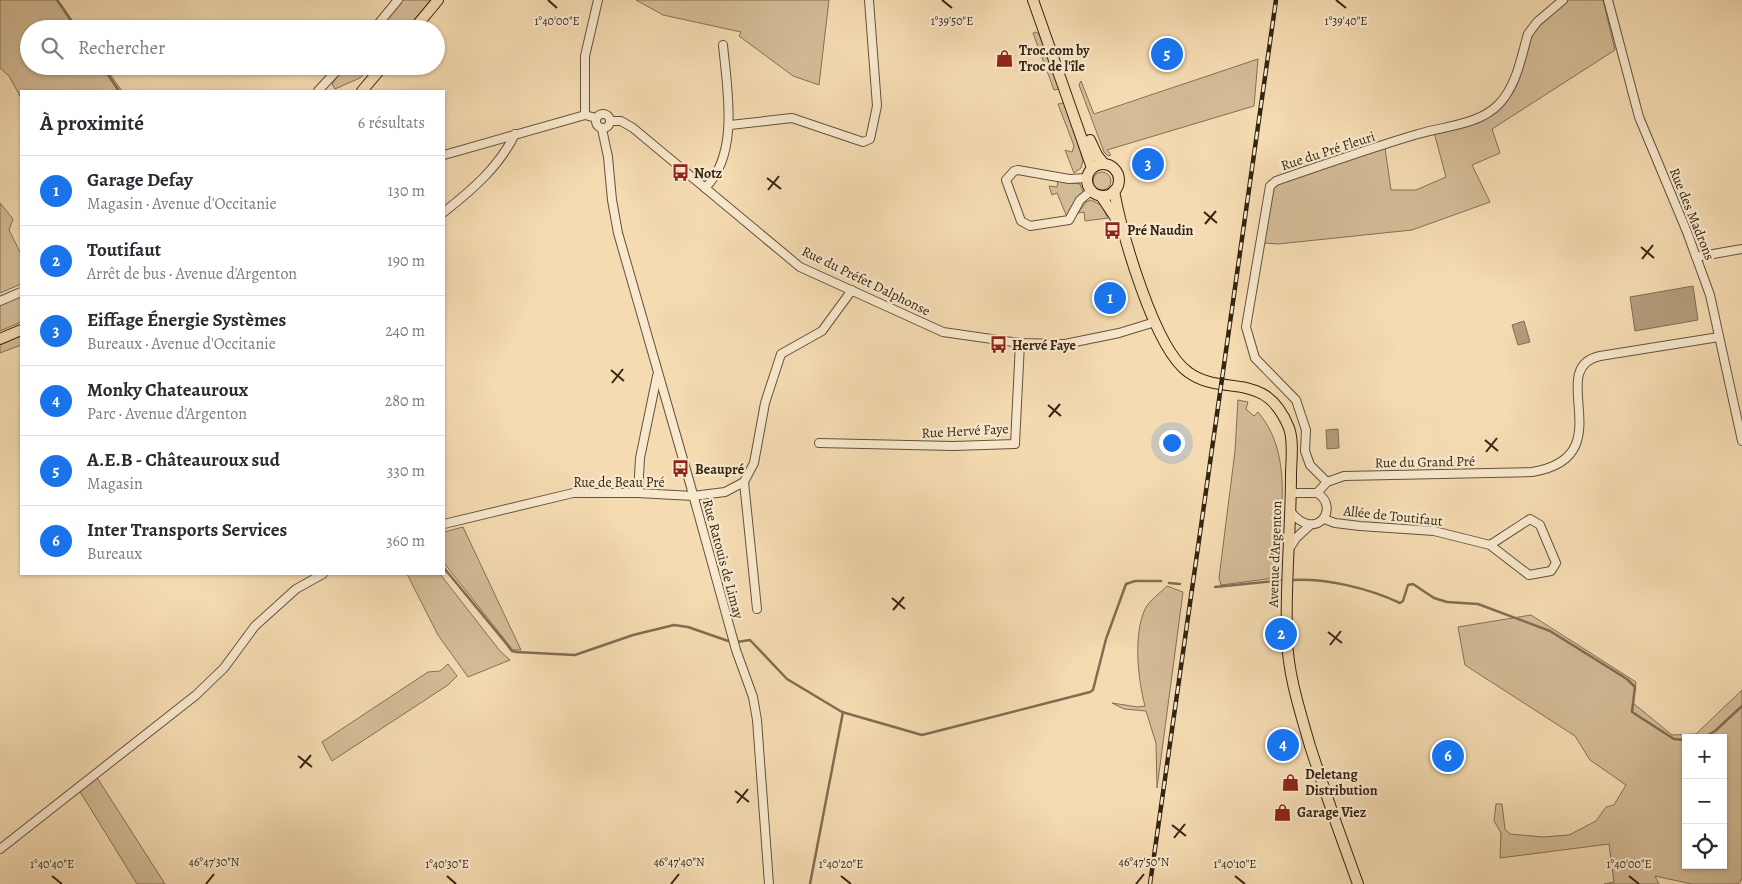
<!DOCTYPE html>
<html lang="fr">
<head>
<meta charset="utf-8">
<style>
  :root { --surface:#fff; --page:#f7f7f7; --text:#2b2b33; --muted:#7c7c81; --line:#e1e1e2; --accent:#1a73e8 }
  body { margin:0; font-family:Alegreya,serif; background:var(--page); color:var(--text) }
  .controls { position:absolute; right:15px; bottom:15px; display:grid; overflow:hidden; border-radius:0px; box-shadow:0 1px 4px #0004 }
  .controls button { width:45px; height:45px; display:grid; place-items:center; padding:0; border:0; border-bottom:1px solid var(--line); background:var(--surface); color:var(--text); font:25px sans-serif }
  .you { position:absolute; left:1171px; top:442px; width:18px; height:18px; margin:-12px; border:4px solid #fff; border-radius:50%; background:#1a73e8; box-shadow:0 0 0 8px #1a73e833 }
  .badge { display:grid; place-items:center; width:32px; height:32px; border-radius:50%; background:var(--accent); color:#fff; font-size:16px; font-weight:700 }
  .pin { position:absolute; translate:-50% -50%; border:2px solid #fff; box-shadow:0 1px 5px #0006 }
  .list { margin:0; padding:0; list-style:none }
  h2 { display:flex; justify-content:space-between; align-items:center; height:65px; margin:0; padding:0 20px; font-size:21px }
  h2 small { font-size:16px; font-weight:400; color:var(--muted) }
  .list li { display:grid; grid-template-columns:32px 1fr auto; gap:15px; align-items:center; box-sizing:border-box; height:70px; padding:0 20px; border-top:1px solid var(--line) }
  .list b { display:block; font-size:19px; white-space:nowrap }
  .list p { margin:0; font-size:16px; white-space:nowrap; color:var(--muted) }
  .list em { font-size:16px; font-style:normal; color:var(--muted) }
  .icon { flex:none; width:28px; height:28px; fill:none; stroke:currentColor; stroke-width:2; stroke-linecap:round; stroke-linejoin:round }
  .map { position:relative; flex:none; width:1742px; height:884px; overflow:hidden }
  .search { position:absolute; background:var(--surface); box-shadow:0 1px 4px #0004; left:20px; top:20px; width:425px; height:55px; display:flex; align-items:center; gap:12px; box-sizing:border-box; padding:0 18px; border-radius:28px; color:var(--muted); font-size:19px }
  .panel { position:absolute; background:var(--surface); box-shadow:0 1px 4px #0004; left:20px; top:90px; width:425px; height:485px; border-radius:0px }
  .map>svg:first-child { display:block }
  .green { fill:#d4bc97; stroke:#847055; fill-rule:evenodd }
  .water { fill:#b49d7c; stroke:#816d52 }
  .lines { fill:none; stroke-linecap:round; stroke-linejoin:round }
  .stream { stroke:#816d52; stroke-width:2.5 }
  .minor-casing { stroke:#65523b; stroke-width:10 }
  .major-casing { stroke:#352513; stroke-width:12 }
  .minor { stroke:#f8e8cd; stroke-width:8 }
  .major { stroke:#f5dbb2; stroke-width:10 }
  .rail-casing { stroke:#352513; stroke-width:4.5 }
  .rail { stroke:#f8e8cd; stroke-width:2.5; stroke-dasharray:8; stroke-linecap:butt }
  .ticks { fill:none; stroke:#352513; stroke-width:2 }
  .labels { text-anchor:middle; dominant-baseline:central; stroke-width:4.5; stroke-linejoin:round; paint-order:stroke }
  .poi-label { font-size:14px; font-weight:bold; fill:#352513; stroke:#f8e8cd; text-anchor:start }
  .street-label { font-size:14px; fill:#352513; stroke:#f8e8cd }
  .ticks-label { font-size:12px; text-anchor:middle; fill:#352513; stroke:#f8e8cd; stroke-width:4.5; stroke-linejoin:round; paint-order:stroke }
</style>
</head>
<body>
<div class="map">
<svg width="1742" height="884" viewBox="0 0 1742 884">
  <rect width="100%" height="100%" fill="#f5dbb2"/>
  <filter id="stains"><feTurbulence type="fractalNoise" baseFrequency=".004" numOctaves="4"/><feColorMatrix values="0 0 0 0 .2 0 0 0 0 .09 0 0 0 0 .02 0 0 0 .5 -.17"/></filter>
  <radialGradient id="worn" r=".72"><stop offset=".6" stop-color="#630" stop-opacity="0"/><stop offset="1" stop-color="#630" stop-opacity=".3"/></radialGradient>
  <g class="green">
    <path d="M0,0H58L78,29H29V66H104L122,91H21V98L9,76L0,68Z"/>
    <path d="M401,0H431L406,29H377Z"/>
    <path d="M636,0H829L819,85L793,76L739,36L741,32L663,15Z"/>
    <path d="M1568,0H1603L1615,50L1492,129L1500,153L1472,165L1490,202L1412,230L1278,244L1264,243L1271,192L1279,183L1385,148L1391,190H1416L1446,177L1434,132L1492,114L1525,54L1533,33L1547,16Z"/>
    <path d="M1035,32L1039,34L1059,89L1054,90L1033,33Z"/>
    <path d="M1258,59L1254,106L1107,150L1111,155L1108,156L1104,152L1079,85L1081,81L1094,114Z"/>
    <path d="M345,66H372L360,78L335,89L332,84Z"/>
    <path d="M1064,103L1083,160L1081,168L1074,173L1065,150L1072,152L1074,146L1058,104Z"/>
    <circle cx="1102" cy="181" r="9"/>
    <path d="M1058,181L1080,184L1084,194L1067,217L1057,193L1052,195L1049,186L1057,187Z"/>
    <path d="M1091,200L1101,205L1108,218L1085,221L1084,212L1078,213L1086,202Z"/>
    <path d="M0,203L13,219L9,230L21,254V284L0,293Z"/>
    <path d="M21,296V322L0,331V305Z"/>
    <path d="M21,335V345L0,353V344Z"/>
    <path d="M1238,400L1248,402L1246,409L1254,416L1258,412C1296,457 1279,522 1275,576L1267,579L1221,585L1219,578L1235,451Z"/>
    <path d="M463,527L521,650H513L444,563V532Z"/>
    <path d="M407,574H440L500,651L510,660L468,677L438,635Z"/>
    <path d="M1167,586L1183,592L1157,788L1156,743L1146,711L1124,709L1112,703L1138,707L1145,706C1138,680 1133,635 1145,609C1149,601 1160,593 1167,586Z"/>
    <path d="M1531,615L1636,682L1633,703L1672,735L1696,734L1742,690V879L1738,884H1692L1655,876L1659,884H1604L1614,882L1609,844L1500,858L1501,833L1494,821L1496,804H1502L1505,829L1510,834L1543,837L1569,835L1596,821L1606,807L1614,805L1626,785L1590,760L1575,736L1465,665L1458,627ZM1686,738H1723V865H1686Z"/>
    <path d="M448,664L457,676L448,685L332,761L322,742L428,672L440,671Z"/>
    <path d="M96,776L165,884H137L79,790Z"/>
  </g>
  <g class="water">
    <path d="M1693,286L1698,320L1635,331L1630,297Z"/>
    <path d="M1524,321L1530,342L1518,345L1512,325Z"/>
    <path d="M1338,429L1339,448L1327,449L1326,430Z"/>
  </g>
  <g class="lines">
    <g class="stream">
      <path d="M57,0L77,29"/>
      <path d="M102,66L119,91"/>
      <path d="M444,568L505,642L512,651L516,652L575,655L633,635L674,625L688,627L731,642"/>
      <path d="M1291,580C1326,578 1368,588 1400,603L1403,601L1408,585L1413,584L1434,598L1447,602L1478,604L1550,631L1627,679L1635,687L1632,712L1674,739L1686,740"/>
      <path d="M1169,583L1180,584"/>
      <path d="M1215,587L1285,580"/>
      <path d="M737,642L750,640L787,679L842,712L922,735L1090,692L1093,690L1106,639L1126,584L1135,581H1161"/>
      <path d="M1703,738L1715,731L1742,706"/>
      <path d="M810,884L843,712"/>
    </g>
    <defs>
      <g id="minor">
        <path d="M1608,0L1639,117L1687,232L1710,295L1742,441"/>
        <path d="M374,29L398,0"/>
        <path d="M318,91L341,66"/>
        <circle cx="603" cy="121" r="7"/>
        <path d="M585,115V56L598,0"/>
        <path d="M610,121H621L633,128L800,267L943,332L1020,343L1065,344L1119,333L1155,322"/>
        <path d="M730,125L792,118L863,142L870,139L877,106L869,0"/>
        <path d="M602,129L608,157L612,200L618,233L689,480L736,650L753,697L757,720L769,884"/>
        <path d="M444,155L585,115L596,118"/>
        <path d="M1087,178L1069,179L1018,170L1014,171L1006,180L1021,221L1030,226L1069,220L1080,200L1091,191"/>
        <path d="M705,188C740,154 727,88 723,45"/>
        <path d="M444,212C472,190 499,167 515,134"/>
        <path d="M1696,257L1742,249"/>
        <path d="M0,301L21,292"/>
        <path d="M819,443L953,446L1015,444L1020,343"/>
        <path d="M744,482L757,609"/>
        <path d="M1327,482L1310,465L1305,451L1306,430L1296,400L1255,358L1246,327L1270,186L1276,181C1323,165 1370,148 1418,134C1445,126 1479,125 1499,104C1517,85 1521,57 1528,34L1537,22L1563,0"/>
        <path d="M638,493L640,458L657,376"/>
        <path d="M1317,493L1327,482L1344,476L1532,472C1624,457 1543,368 1600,356L1719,337"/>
        <path d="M1290,511C1316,544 1341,507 1317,493H1291"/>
        <path d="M1324,519L1335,523L1360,526L1434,531L1490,545L1529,575L1551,571L1556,563L1540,525L1530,519L1490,545"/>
        <path d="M444,524L573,493H638L693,496L725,492L744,482L754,463L765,403L781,354L822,331L852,290"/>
        <path d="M1289,549L1296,538L1309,526"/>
        <path d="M0,849L196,695L224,668L255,626L296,589L323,574"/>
      </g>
      <g id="major">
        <path d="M1033,0L1092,168"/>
        <path d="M414,29L438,0"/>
        <path d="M362,91L383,66"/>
        <path d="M1090,140L1097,155L1104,164"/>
        <circle cx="1103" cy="180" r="16"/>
        <path d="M1114,191C1122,233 1154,348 1188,372C1223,398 1265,368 1289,428C1294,442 1291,461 1291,475C1291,529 1285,584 1287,638C1288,675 1300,711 1310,746C1325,792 1341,838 1358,884"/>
        <path d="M1101,196L1117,220"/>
        <path d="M0,339L21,330"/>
      </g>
    </defs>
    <use href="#minor" class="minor-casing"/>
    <use href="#major" class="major-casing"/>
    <use href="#minor" class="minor"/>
    <use href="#major" class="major"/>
    <defs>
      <path id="rail" d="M1150,884L1276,0"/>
    </defs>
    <use href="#rail" class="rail-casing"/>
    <use href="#rail" class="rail"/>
  </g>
  <path class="ticks" d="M548,0L557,8M942,0L952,8M1336,0L1346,8M767,178L781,189M768,190L779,176M1204,212L1217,223M1205,224L1216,211M1641,247L1654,258M1642,259L1653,245M611,370L624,381M612,383L623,369M1048,405L1061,416M1049,417L1060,404M1485,440L1498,451M1486,452L1497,438M892,598L905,609M893,610L904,597M1328,632L1342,643M1330,645L1341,631M298,756L312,767M300,768L311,755M735,791L749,802M737,803L748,789M1172,825L1186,836M1174,838L1185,824M52,876L62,884M447,876L456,884M841,876L851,884M1235,876L1245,884M1629,876L1639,884M206,884L214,874M671,884L679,874M1136,884L1144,874"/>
  <defs>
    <symbol id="shop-bare" viewBox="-9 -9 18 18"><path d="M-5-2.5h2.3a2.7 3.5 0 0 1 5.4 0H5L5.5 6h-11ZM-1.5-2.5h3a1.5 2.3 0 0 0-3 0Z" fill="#8f2418" stroke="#f8e8cd" stroke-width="2.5" paint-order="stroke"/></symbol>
    <symbol id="bus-bare" viewBox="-9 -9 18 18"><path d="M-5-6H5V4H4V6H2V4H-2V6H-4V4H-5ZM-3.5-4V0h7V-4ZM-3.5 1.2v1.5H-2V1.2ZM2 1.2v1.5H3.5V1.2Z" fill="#8f2418" stroke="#f8e8cd" stroke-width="2.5" paint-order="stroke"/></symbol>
  </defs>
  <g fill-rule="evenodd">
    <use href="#shop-bare" x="992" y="46" width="25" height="25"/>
    <use href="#bus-bare" x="668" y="160" width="25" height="25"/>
    <use href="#bus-bare" x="1100" y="218" width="25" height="25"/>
    <use href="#bus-bare" x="986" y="332" width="25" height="25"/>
    <use href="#bus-bare" x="668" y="456" width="25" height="25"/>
    <use href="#shop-bare" x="1278" y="770" width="25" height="25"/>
    <use href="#shop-bare" x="1270" y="800" width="25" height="25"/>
  </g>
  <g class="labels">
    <g class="poi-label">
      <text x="1019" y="50">Troc.com by<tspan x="1019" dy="16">Troc de l'île</tspan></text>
      <text x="694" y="173">Notz</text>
      <text x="1127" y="230">Pré Naudin</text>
      <text x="1012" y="345">Hervé Faye</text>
      <text x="695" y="469">Beaupré</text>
      <text x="1305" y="774">Deletang<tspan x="1305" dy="16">Distribution</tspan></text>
      <text x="1297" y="812">Garage Viez</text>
    </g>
    <g class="street-label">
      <text transform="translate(1328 151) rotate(-18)">Rue du Pré Fleuri</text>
      <text transform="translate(1692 214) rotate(68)">Rue des Madrons</text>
      <text transform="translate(866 281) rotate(26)">Rue du Préfet Dalphonse</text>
      <text transform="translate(965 431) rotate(-3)">Rue Hervé Faye</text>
      <text transform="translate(1425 462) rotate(-1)">Rue du Grand Pré</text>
      <text x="619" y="482">Rue de Beau Pré</text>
      <text transform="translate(1393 516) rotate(6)">Allée de Toutifaut</text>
      <text transform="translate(1275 554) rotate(-88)">Avenue d'Argenton</text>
      <text transform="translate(723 559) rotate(75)">Rue Ratouis de Limay</text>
    </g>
  </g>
  <g class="ticks-label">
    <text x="1346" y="25">1°39'40"E</text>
    <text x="557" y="25">1°40'00"E</text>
    <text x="952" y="25">1°39'50"E</text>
    <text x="214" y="866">46°47'30"N</text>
    <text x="679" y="866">46°47'40"N</text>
    <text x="1144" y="866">46°47'50"N</text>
    <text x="52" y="868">1°40'40"E</text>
    <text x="447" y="868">1°40'30"E</text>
    <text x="841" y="868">1°40'20"E</text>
    <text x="1235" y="868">1°40'10"E</text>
    <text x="1629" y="868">1°40'00"E</text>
  </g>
  <rect width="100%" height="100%" filter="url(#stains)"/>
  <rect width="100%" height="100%" fill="url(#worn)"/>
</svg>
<div class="controls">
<button>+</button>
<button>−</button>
<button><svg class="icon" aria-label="locate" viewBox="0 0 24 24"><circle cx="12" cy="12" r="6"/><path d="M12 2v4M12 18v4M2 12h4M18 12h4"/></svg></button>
</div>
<div class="you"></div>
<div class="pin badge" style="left:1110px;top:298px">1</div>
<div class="pin badge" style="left:1281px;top:634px">2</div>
<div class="pin badge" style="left:1148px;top:164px">3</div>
<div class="pin badge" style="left:1283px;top:745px">4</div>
<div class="pin badge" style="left:1167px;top:54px">5</div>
<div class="pin badge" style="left:1448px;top:756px">6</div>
<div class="search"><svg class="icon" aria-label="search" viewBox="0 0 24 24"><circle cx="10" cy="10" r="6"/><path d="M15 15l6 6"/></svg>Rechercher</div>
<section class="panel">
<h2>À proximité<small>6 résultats</small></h2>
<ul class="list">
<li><span class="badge">1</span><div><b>Garage Defay</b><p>Magasin · Avenue d'Occitanie</p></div><em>130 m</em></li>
<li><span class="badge">2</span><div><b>Toutifaut</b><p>Arrêt de bus · Avenue d'Argenton</p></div><em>190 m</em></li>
<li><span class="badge">3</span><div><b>Eiffage Énergie Systèmes</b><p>Bureaux · Avenue d'Occitanie</p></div><em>240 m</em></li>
<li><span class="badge">4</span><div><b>Monky Chateauroux</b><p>Parc · Avenue d'Argenton</p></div><em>280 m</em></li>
<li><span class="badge">5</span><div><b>A.E.B - Châteauroux sud</b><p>Magasin</p></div><em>330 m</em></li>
<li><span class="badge">6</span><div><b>Inter Transports Services</b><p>Bureaux</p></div><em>360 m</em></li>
</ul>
</section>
</div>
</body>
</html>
